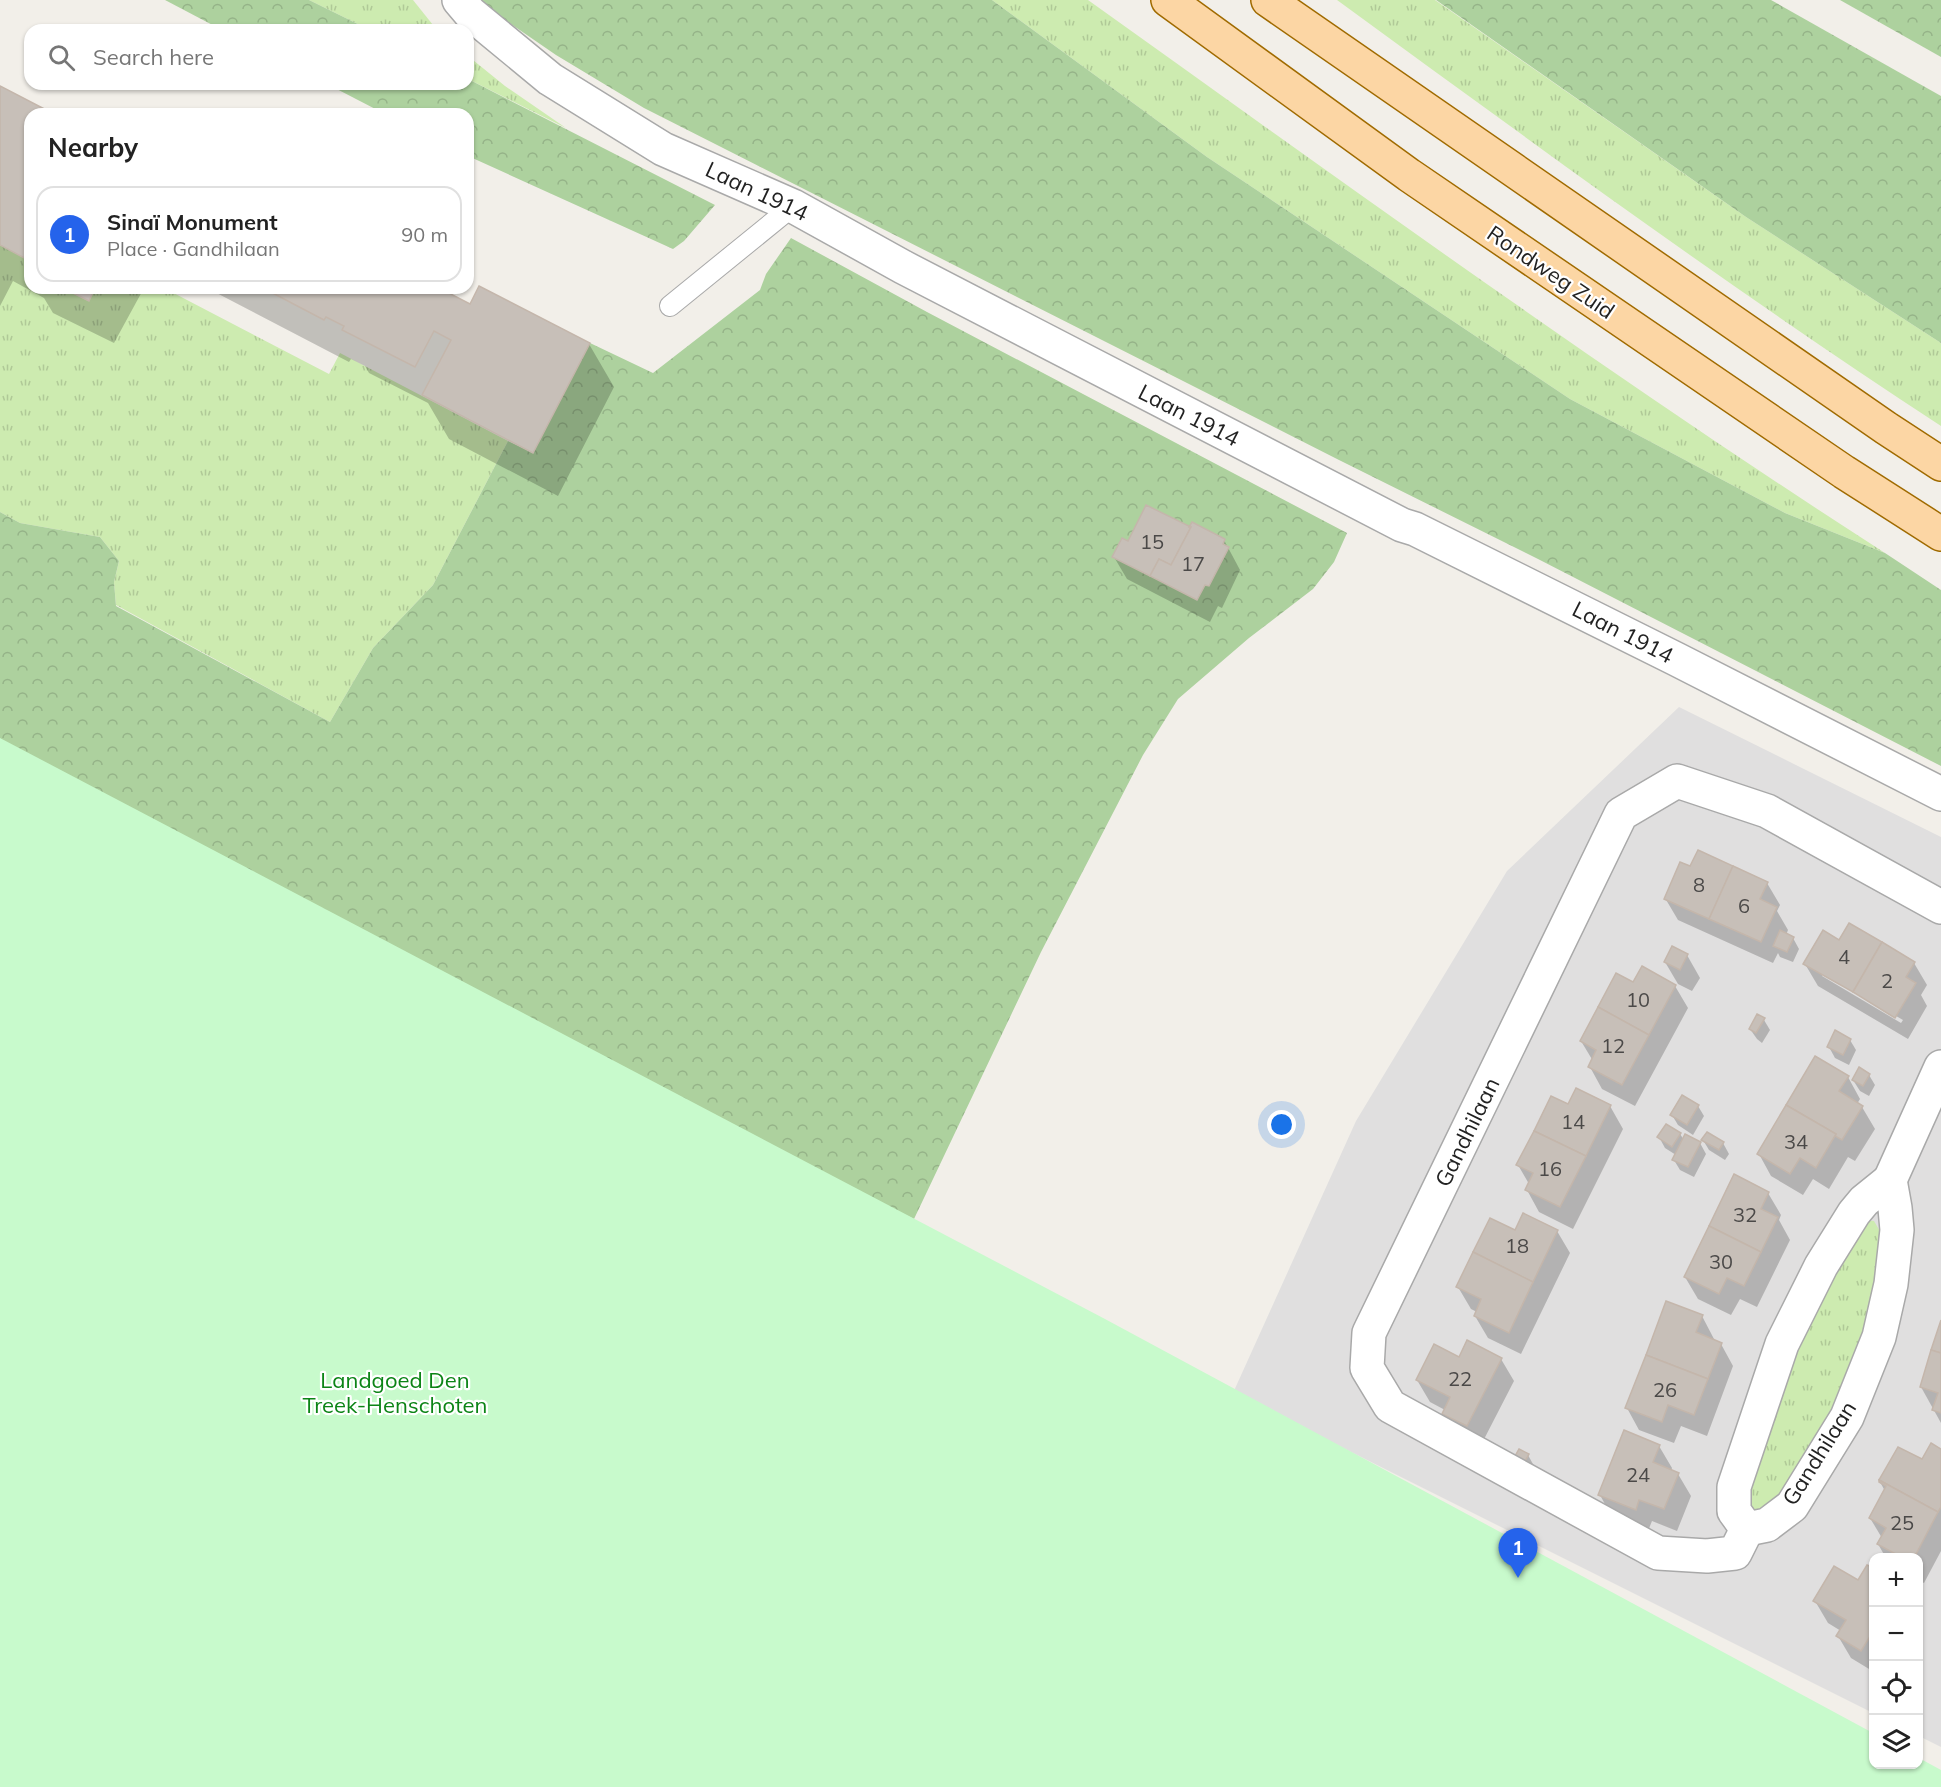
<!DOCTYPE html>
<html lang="en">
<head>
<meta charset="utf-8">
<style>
  :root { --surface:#fff; --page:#f2f2f2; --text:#222; --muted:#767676; --line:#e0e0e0; --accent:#2563eb }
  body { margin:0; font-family:Mulish,sans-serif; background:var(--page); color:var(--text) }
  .controls { position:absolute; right:18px; bottom:18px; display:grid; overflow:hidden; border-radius:12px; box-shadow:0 2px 4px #0004 }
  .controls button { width:54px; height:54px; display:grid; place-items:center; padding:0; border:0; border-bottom:2px solid var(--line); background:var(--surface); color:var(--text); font:30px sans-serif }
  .you { position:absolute; left:1282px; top:1125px; width:21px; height:21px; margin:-15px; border:4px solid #fff; border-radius:50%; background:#1a73e8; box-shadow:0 0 0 9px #1a73e833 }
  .badge { display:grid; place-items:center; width:39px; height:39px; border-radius:50%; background:var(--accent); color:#fff; font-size:20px; font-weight:700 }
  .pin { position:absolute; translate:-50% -50px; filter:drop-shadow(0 2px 3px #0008) }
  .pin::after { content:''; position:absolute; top:32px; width:21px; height:18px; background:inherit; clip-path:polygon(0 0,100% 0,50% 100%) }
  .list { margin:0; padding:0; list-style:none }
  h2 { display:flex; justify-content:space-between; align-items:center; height:78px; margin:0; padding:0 24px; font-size:26px }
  h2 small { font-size:20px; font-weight:400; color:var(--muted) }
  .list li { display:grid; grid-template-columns:39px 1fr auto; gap:18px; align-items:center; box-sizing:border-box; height:96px; margin:0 12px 12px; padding:0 12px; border:2px solid var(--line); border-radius:18px }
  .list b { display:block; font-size:22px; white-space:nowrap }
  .list p { margin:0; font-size:20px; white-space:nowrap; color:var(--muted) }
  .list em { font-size:20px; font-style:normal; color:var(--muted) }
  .icon { flex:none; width:33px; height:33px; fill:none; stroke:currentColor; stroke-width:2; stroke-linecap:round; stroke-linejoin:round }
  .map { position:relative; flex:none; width:1941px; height:1787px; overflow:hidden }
  .search { position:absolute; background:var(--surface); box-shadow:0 2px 4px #0004; left:24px; top:24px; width:450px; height:66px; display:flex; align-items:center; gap:15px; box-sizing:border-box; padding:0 21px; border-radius:18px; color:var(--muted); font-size:22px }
  .panel { position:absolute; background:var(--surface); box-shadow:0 2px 4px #0004; left:24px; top:108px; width:450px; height:186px; border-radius:18px }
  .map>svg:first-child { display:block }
  .residential { fill:#e0dfdf }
  .grass { fill:url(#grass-tufts) }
  .forest { fill:url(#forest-crowns) }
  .park { fill:#c8facc }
  .shadow { fill:#0003; fill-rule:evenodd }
  .building { fill:#c7bfb8; stroke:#c4b6ab; stroke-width:1.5 }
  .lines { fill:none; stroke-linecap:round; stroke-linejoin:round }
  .service-casing { stroke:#a9a9a9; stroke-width:22 }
  .minor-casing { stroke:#a9a9a9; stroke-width:36 }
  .primary-casing { stroke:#a06b00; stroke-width:36 }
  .service { stroke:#fff; stroke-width:20 }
  .minor { stroke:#fff; stroke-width:33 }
  .primary { stroke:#fcd6a4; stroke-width:33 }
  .labels { text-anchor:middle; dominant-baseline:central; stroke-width:4.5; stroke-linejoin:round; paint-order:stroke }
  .number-label { font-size:20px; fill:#4b4948 }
  .street-label { font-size:22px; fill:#222; stroke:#fff }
  .park-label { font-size:22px; fill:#0c8416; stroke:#fff }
</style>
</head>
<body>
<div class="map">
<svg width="1941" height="1787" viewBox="0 0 1941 1787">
  <defs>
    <pattern id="grass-tufts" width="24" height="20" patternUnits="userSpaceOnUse" patternTransform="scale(1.5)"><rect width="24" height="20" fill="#cdebb0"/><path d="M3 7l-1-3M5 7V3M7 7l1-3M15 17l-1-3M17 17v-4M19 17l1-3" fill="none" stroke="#b0c997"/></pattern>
    <pattern id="forest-crowns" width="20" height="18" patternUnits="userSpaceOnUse" patternTransform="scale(1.5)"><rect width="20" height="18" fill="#add19e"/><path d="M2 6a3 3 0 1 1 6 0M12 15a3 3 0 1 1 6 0" fill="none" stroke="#95b388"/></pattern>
  </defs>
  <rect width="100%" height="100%" fill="#f2efe9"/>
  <path class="residential" d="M1679,707L1941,837V1747L1919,1736L1918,1558H1874L1873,1713L1233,1393L1356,1121L1507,871Z"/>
  <g class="grass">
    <path d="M309,0H413L437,30H370Z"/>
    <path d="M992,0H1088C1351,188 1613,378 1885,553L1785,513L1570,399L1207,157Z"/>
    <path d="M1337,0H1435L1746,217L1941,343V426C1734,291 1536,145 1337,0Z"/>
    <path d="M468,56L505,86L566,128L468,79Z"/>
    <path d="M0,245L30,261L26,269L30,271V288H63L88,301L95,288H164L329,374L340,353L508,441L433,585L373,648L330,722L116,605L114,582L119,561L100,537L20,523L0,512Z"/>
    <path d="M1865,1220L1874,1221L1881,1233L1873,1288L1863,1339L1837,1409L1769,1515L1748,1509L1746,1499L1791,1354Z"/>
  </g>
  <g class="forest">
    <path d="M165,0H309L370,30H222Z"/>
    <path d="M479,0H992L1207,157L1570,399L1785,513L1885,553L1941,590V766L1538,559L1339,460L644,108L556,55L489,9Z"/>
    <path d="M1436,0H1771L1941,96V343L1746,217Z"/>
    <path d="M1840,0H1941V57Z"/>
    <path d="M468,79L715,205L684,241L673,249L468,156V114H385L327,84H468Z"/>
    <path d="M791,238L927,312L1347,533L1334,562L1313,589L1249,638L1178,699L1143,755L1041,952L914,1219L0,782V512L20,523L100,537L119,561L114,582L116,606L330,722L373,648L433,585L508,441L533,453L590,343L653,373L760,290L766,274Z"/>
  </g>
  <path class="park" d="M0,738L1105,1319L1873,1733L1874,1764H1918L1919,1758L1941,1770V1787H0Z"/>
  <g class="shadow">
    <path d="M0,88L51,114H30V288H144L114,343L53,313L44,298L13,281L0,306Z"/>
    <path d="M207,288H435L470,306L589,344L614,387L558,496L449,439L428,403L369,373L365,366L351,359L349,362Z"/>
    <path d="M1190,529L1224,540L1240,570L1222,608L1218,606L1210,622L1127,579L1114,557L1129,543Z"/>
    <path d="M1691,868L1767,883L1780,905L1777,911L1788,930L1786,935L1793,938L1799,949L1793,962L1780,957L1778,953L1773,963L1678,920L1665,898Z"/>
    <path d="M1839,942L1914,963L1927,985L1921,995L1927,1006L1908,1039L1818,986L1805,964ZM1822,973L1903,1020L1901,1023L1822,976Z"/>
    <path d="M1687,955L1700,978L1692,991L1678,984L1665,962Z"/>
    <path d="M1634,984L1675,986L1688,1008L1635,1106L1602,1089L1590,1067L1593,1061L1581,1041Z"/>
    <path d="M1764,1020L1770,1030L1762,1043L1757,1039L1750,1029Z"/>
    <path d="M1850,1040L1856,1050L1849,1065L1835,1058L1829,1047Z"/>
    <path d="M1869,1075L1875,1085L1869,1096L1860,1091L1853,1080Z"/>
    <path d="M1848,1077L1860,1099L1857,1104L1862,1107L1875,1129L1855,1161L1848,1157L1829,1189L1813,1179L1803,1195L1771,1176L1759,1154Z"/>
    <path d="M1569,1106H1610L1623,1129L1573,1229L1539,1212L1527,1190L1529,1184L1518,1165Z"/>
    <path d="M1698,1106L1704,1116L1693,1135L1678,1125L1672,1115Z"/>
    <path d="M1680,1134L1684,1140L1700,1143L1706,1154L1694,1177L1680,1170L1674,1160L1676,1155L1665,1148L1659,1137Z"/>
    <path d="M1703,1140L1723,1143L1729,1154L1725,1160L1709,1150Z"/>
    <path d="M1768,1193L1781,1215L1779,1220L1790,1240L1757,1307L1740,1299L1731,1315L1698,1299L1685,1277Z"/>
    <path d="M1557,1231L1570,1253L1521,1354L1488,1338L1475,1316L1477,1312L1471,1309L1458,1287L1516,1232Z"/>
    <path d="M1702,1316L1714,1339L1713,1341L1721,1344L1733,1366L1707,1436L1681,1426L1674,1443L1639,1430L1627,1408Z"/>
    <path d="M1941,1325V1423L1921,1387Z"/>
    <path d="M1459,1359H1501L1514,1381L1480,1447L1456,1436L1443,1414L1445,1410L1430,1402L1417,1380Z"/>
    <path d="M1659,1446L1672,1468L1671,1471L1678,1474L1691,1496L1677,1531L1652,1521L1648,1531L1612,1517L1600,1495Z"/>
    <path d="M1941,1450V1551L1924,1583L1918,1580V1558H1886L1878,1544L1882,1538L1870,1518L1885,1491L1880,1482Z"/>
    <path d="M1528,1455L1534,1466L1530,1473L1516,1458Z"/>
    <path d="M1874,1570V1672L1851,1658L1838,1636L1841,1631L1828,1623L1815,1601L1858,1582Z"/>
  </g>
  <g class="building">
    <path d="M0,86L54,114H30V261L0,245Z"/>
    <path d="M479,286L590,343L533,453L422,395L451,340L434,331L415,367L342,330L344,326L326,317L324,320L263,288H439L470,304Z"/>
    <path d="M63,288H95L89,301Z"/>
    <path d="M1146,505L1191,527L1171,565L1159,559L1150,576L1112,557L1122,538L1128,541Z"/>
    <path d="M1192,522L1225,539L1223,544L1229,547L1209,586L1205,585L1197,600L1150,576L1159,559L1171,565L1191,527H1189Z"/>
    <path d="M1698,850L1733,866L1709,919L1664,899L1680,862L1690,866Z"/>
    <path d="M1733,866L1768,882L1760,899L1777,907L1761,942L1709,919Z"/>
    <path d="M1849,923L1882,942L1853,992L1803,964L1823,930L1839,940Z"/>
    <path d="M1780,930L1794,937L1787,952L1773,946Z"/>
    <path d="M1882,942L1915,962L1906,977L1916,983L1895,1018L1853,992Z"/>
    <path d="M1672,946L1688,954L1680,970L1664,962Z"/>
    <path d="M1642,966L1676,985L1649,1035L1598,1007L1616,973L1633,982Z"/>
    <path d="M1598,1007L1649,1035L1622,1085L1588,1067L1596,1050L1580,1041Z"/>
    <path d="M1757,1014L1765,1018L1756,1033L1749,1029Z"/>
    <path d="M1835,1030L1851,1039L1843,1055L1827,1047Z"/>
    <path d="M1815,1056L1849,1076L1839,1091L1863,1106L1842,1140L1835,1136L1836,1134L1786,1105Z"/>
    <path d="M1859,1067L1870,1074L1863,1086L1852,1080Z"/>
    <path d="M1576,1088L1611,1105L1586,1156L1534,1131L1551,1096L1568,1104Z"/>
    <path d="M1682,1095L1699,1105L1687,1125L1670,1115Z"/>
    <path d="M1786,1105L1836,1134L1816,1168L1800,1158L1790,1174L1757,1154Z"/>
    <path d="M1666,1124L1681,1133L1672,1147L1657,1137Z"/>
    <path d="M1534,1131L1586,1156L1560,1207L1525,1190L1533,1173L1516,1165Z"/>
    <path d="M1707,1132L1724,1142L1719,1150L1701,1140Z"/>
    <path d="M1685,1134L1701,1142L1688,1167L1672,1160Z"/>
    <path d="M1734,1174L1769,1192L1761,1209L1778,1217L1761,1252L1709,1226Z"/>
    <path d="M1523,1213L1558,1230L1533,1282L1473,1252L1490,1218L1515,1230Z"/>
    <path d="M1709,1226L1761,1252L1744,1286L1727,1278L1719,1294L1684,1277Z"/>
    <path d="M1473,1252L1533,1282L1509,1333L1474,1316L1481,1299L1456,1287Z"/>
    <path d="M1666,1301L1703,1315L1696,1332L1722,1343L1708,1379L1646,1355Z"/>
    <path d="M1941,1320V1353L1931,1350Z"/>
    <path d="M1467,1340L1502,1358L1467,1426L1442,1414L1450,1397L1416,1380L1434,1344L1459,1357Z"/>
    <path d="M1931,1350L1941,1353V1413L1932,1410L1938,1393L1920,1387Z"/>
    <path d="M1646,1355L1708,1379L1694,1415L1668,1405L1662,1422L1625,1408Z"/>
    <path d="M1624,1430L1660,1445L1653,1462L1679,1473L1664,1509L1639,1500L1636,1510L1598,1495Z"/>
    <path d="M1931,1443L1941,1449V1507L1938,1512L1879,1480L1898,1447L1922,1459Z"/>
    <path d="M1519,1449L1529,1454L1524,1463L1514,1458Z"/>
    <path d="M1879,1480L1938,1512L1914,1558H1903L1877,1544L1886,1528L1869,1518L1886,1486L1879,1482Z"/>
    <path d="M1867,1565L1874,1568V1630L1861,1651L1836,1636L1846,1620L1813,1601L1834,1566L1858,1580Z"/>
  </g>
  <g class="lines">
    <defs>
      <path id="service" d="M670,306L793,206"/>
      <g id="minor">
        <path d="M459,0L470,13L550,79L663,149L793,206L903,267L1402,525L1415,529L1676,659L1941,794"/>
        <path d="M1890,1180L1895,1208L1897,1230L1891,1284L1879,1337L1847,1417L1792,1506L1767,1525L1747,1529L1734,1511V1487L1782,1344L1821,1266L1854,1213L1864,1201Z"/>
        <path d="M1890,1180L1941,1067"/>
        <path d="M1747,1529L1735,1553L1707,1556L1658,1553L1390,1406L1367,1368L1369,1333L1621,814L1677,781L1767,811L1941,907"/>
      </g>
      <g id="primary">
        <path d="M1168,0L1409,175L1844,472L1941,534"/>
        <path d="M1268,0L1886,428L1941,464"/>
      </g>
    </defs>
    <use href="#service" class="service-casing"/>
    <use href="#minor" class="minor-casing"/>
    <use href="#primary" class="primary-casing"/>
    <use href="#service" class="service"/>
    <use href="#minor" class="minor"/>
    <use href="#primary" class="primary"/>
  </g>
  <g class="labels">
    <g class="number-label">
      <text x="1152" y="541">15</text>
      <text x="1193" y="563">17</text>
      <text x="1699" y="884">8</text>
      <text x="1744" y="905">6</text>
      <text x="1844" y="956">4</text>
      <text x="1887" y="980">2</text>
      <text x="1638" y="999">10</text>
      <text x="1613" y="1045">12</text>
      <text x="1573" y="1121">14</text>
      <text x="1796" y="1141">34</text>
      <text x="1550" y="1168">16</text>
      <text x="1745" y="1214">32</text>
      <text x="1517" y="1245">18</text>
      <text x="1721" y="1261">30</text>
      <text x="1460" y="1378">22</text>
      <text x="1665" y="1389">26</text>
      <text x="1638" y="1474">24</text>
      <text x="1902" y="1522">25</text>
    </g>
    <g class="street-label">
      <text transform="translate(757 191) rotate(25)">Laan 1914</text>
      <text transform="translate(1551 272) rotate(34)">Rondweg Zuid</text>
      <text transform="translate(1189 415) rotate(27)">Laan 1914</text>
      <text transform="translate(1623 632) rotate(27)">Laan 1914</text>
      <text transform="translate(1467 1132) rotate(-64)">Gandhilaan</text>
      <text transform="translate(1819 1453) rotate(-58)">Gandhilaan</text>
    </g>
    <g class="park-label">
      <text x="395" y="1380">Landgoed Den<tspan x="395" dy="25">Treek-Henschoten</tspan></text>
    </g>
  </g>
</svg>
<div class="controls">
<button>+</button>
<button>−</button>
<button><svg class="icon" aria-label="locate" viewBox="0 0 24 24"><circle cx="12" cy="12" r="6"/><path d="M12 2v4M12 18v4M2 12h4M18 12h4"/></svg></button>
<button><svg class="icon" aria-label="layers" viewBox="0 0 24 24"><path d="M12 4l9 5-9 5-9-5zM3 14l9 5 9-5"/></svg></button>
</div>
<div class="you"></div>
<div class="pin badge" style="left:1518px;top:1578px">1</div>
<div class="search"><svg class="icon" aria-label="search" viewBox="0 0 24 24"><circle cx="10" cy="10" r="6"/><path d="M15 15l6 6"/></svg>Search here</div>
<section class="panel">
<h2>Nearby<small></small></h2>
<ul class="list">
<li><span class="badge">1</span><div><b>Sinaï Monument</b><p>Place · Gandhilaan</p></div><em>90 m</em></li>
</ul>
</section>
</div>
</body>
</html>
